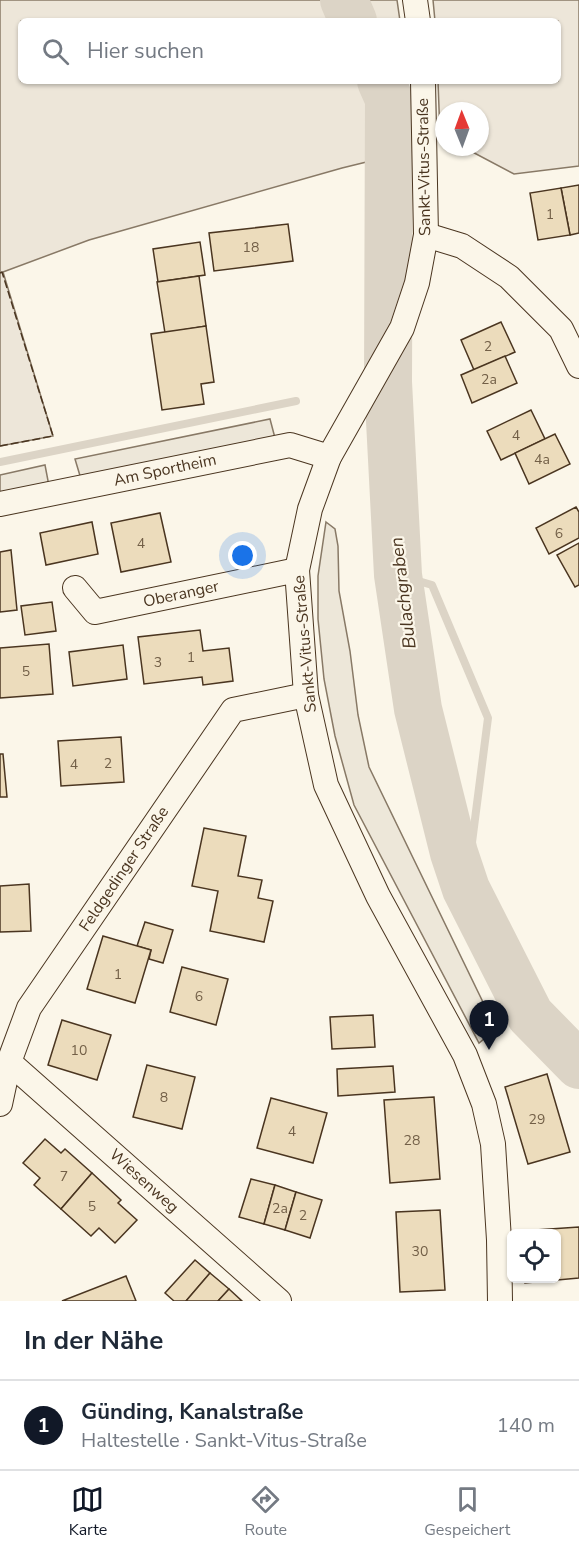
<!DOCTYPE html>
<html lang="de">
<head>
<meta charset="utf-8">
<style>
  :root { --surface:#fff; --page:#f6f6f7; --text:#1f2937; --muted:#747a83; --line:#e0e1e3; --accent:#111827 }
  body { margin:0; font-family:"Nunito Sans",sans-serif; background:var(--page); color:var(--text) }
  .controls { position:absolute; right:18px; bottom:18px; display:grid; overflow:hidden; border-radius:9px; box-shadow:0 2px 4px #0004 }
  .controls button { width:54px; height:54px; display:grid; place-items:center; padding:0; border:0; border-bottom:2px solid var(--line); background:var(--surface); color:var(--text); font:30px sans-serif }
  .compass { position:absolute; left:435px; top:102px; width:54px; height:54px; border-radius:50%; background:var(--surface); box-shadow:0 2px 4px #0004; rotate:359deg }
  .you { position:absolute; left:243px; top:556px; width:21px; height:21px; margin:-15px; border:4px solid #fff; border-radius:50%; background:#1a73e8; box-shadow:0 0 0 9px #1a73e833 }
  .badge { display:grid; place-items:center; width:39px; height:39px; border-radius:50%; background:var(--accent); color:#fff; font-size:20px; font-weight:700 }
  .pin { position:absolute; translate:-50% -50px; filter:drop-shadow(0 2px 3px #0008) }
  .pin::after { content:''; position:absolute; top:32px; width:21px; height:18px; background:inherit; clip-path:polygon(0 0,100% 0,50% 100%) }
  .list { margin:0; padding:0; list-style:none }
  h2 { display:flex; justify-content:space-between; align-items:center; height:78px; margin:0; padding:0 24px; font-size:26px }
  h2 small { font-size:20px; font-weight:400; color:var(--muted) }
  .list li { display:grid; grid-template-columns:39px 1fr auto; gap:18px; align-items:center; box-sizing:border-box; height:90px; padding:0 24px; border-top:2px solid var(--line) }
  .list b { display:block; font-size:22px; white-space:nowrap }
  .list p { margin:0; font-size:20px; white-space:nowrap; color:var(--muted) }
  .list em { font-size:20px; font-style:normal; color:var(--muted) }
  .icon { flex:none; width:33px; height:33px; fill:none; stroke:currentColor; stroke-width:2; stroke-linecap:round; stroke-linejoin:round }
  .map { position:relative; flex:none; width:579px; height:1301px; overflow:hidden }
  .search { position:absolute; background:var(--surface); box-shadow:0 2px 4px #0004; left:18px; right:18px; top:18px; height:66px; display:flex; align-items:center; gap:15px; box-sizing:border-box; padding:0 21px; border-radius:9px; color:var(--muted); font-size:22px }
  .sheet { height:168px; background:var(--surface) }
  nav { display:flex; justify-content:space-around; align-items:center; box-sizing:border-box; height:84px; border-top:2px solid var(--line); background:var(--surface); font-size:16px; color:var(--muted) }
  nav a { display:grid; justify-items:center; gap:3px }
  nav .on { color:var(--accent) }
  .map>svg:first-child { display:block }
  .green { fill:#ede6d9; stroke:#887966; stroke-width:1.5 }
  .parking { fill:#ede7d9; stroke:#887966; stroke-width:1.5 }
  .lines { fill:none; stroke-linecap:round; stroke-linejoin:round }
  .stream { stroke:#dcd4c6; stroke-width:8 }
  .river { stroke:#dcd4c6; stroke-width:48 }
  .building { fill:#ecdcbc; stroke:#4a3520; stroke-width:1.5 }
  .street-casing { stroke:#4a3520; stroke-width:26 }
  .street { stroke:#fbf6e9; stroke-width:24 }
  .fence { stroke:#4a3520; stroke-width:1.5; stroke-dasharray:8 3; stroke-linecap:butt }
  .labels { text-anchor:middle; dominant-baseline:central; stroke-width:4.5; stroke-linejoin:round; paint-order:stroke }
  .number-label { font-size:14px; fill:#725f47 }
  .street-label { font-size:16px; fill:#4a3520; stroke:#fbf6e9 }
  .water-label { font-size:18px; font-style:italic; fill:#4a3520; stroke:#fbf6e9 }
</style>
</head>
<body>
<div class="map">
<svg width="579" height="1301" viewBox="0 0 579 1301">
  <rect width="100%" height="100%" fill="#fbf6e9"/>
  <g class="green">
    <path d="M0,0H397L400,21H21V81H407L413,147L399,154L342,168L89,240L3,272L53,436L0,446Z"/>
    <path d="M433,0H579V166L514,174L463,147H480V111H444V137L440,135L438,81H558V21H435Z"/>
  </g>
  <g class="parking">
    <path d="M270,419L275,438L81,479L75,459Z"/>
    <path d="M45,465L49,486L0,496V475Z"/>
    <path d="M326,522L335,529L338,546L339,591L350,651L358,715L369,767L496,1029L479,1043L354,805L335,736L324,679L318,619V576Z"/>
  </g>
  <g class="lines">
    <g class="stream">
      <path d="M0,462L296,401"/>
      <path d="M398,575L432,585L488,718L466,889"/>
    </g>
    <g class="river">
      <path d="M344,0L353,21"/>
      <path d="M381,81L389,99L388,382L398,575L418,709L454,853L466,889L530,1015L579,1065"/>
    </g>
  </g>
  <g class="building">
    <path d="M579,185V233L570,235L561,188Z"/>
    <path d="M561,188L570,235L538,240L530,193Z"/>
    <path d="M288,224L293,261L214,271L209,233Z"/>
    <path d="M200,242L205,275L158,282L153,249Z"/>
    <path d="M199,276L206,326L165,333L157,282Z"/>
    <path d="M501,322L515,352L474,370L461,340Z"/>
    <path d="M206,326L214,382L201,384L204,404L162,410L151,334Z"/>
    <path d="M505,356L517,383L472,403L461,375Z"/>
    <path d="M531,410L545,439L501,460L487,431Z"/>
    <path d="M555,434L570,464L529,484L515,453Z"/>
    <path d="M576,507L579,512V538L549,554L536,528Z"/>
    <path d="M160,513L171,562L121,572L111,523Z"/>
    <path d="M92,522L98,554L46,565L40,533Z"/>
    <path d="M579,543V585L575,587L557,555Z"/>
    <path d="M11,550L17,610L0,612V552Z"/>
    <path d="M52,602L56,631L25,635L21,606Z"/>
    <path d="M200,630L203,651L229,648L233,681L203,685L202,677L144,684L138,637Z"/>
    <path d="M49,644L53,694L0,698V648Z"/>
    <path d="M123,645L127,679L73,686L69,652Z"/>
    <path d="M121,737L124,782L61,786L58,741Z"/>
    <path d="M0,754H3L7,797H0Z"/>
    <path d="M204,828L246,836L238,876L262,880L258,898L273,901L264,942L210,931L218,891L192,886Z"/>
    <path d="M29,884L31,931L0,932V886Z"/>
    <path d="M145,922L173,930L163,963L149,959L151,950L137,946Z"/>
    <path d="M103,936L151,950L135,1003L87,989Z"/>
    <path d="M182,967L228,979L216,1025L170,1012Z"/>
    <path d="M373,1015L375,1047L332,1049L330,1017Z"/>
    <path d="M62,1020L111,1035L97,1080L48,1065Z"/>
    <path d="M147,1065L195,1077L182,1129L133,1117Z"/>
    <path d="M393,1066L395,1092L338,1096L337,1069Z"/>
    <path d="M547,1074L570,1152L528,1164L505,1087Z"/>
    <path d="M434,1097L440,1179L390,1183L384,1100Z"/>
    <path d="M271,1098L327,1113L313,1163L257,1148Z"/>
    <path d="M45,1139L61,1153L65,1149L92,1173L61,1209L34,1185L40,1178L23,1163Z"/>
    <path d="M92,1173L121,1200L118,1203L137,1220L115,1243L99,1228L91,1236L61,1209Z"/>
    <path d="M251,1179L275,1185L264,1224L239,1217Z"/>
    <path d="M275,1185L296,1192L285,1230L264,1224Z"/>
    <path d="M296,1192L322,1200L310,1238L285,1230Z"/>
    <path d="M440,1210L445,1290L400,1292L396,1212Z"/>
    <path d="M579,1227V1278L525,1283V1278H556V1234H521V1231Z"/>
    <path d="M195,1260L210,1273L186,1301H174L165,1293Z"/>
    <path d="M210,1273L229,1289L218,1301H186Z"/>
    <path d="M126,1276L136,1301H62Z"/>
    <path d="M229,1289L242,1301H218Z"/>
  </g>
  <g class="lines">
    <defs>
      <g id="street">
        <path d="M415,0L418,21"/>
        <path d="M423,81L426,235L417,283L402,328L329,457L310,509L297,570L306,695L326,785L378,896L465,1055L484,1104L493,1144L499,1240L500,1301"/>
        <path d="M426,235L462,246L509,277L561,329L579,366"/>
        <path d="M0,504L290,445L329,457"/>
        <path d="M75,588L95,612L297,570"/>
        <path d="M9,1062L279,1301"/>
        <path d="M0,1104L9,1062L29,1008L233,710L306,695"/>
      </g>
    </defs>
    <use href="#street" class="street-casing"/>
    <use href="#street" class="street"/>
    <path class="fence" d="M0,273L2,272L53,436L0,446"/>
  </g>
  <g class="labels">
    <g class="number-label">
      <text x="550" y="214">1</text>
      <text x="251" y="247">18</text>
      <text x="488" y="346">2</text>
      <text x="489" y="379">2a</text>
      <text x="516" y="435">4</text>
      <text x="542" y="459">4a</text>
      <text x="559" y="533">6</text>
      <text x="141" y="543">4</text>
      <text x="191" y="657">1</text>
      <text x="158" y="662">3</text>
      <text x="26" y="671">5</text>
      <text x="108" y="763">2</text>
      <text x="74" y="764">4</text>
      <text x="118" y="974">1</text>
      <text x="199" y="996">6</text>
      <text x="79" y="1050">10</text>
      <text x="164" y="1097">8</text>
      <text x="537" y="1119">29</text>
      <text x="292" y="1131">4</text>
      <text x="412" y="1140">28</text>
      <text x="64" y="1176">7</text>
      <text x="92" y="1206">5</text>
      <text x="280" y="1208">2a</text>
      <text x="303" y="1215">2</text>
      <text x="420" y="1251">30</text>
    </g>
    <g class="street-label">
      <text transform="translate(424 167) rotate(-91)">Sankt-Vitus-Straße</text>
      <text transform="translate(165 470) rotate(-12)">Am Sportheim</text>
      <text transform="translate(181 594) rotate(-12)">Oberanger</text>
      <text transform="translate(305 644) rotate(-95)">Sankt-Vitus-Straße</text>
      <text transform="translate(124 869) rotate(-56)">Feldgedinger Straße</text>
      <text transform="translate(144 1181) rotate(42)">Wiesenweg</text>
    </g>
    <g class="water-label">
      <text transform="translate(403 593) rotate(-97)">Bulachgraben</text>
    </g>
  </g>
</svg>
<div class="controls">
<button><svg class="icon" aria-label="locate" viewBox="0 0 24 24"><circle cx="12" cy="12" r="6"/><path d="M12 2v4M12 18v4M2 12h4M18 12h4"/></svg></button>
</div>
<svg class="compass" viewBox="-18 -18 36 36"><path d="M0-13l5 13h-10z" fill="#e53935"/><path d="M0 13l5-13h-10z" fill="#747a83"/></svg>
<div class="you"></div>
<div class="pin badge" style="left:489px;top:1050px">1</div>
<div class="search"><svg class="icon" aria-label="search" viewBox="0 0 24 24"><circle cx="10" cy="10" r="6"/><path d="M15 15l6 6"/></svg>Hier suchen</div>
</div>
<section class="sheet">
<h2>In der Nähe<small></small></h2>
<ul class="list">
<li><span class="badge">1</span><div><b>Günding, Kanalstraße</b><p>Haltestelle · Sankt-Vitus-Straße</p></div><em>140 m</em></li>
</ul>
</section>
<nav>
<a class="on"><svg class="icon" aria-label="map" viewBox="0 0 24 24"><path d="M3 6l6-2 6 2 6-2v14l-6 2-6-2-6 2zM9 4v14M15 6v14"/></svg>Karte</a>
<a><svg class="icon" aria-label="directions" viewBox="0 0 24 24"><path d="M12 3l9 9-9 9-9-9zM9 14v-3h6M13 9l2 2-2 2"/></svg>Route</a>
<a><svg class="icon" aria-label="saved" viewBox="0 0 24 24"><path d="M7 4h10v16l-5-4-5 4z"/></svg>Gespeichert</a>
</nav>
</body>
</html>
